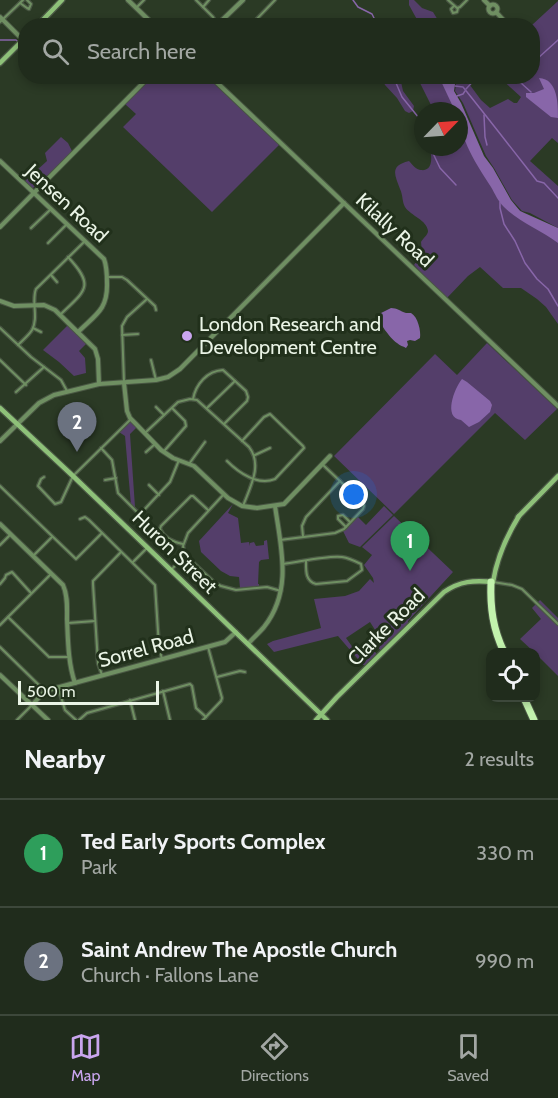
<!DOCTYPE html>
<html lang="en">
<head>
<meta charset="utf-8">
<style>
  :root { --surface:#202c1c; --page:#2d3829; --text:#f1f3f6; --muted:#a2a7a3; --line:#3d483b; --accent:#c9a5ee }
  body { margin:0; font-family:Cabin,sans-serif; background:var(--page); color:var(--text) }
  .controls { position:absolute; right:18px; bottom:18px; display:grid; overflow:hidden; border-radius:12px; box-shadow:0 3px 9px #0003 }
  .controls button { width:54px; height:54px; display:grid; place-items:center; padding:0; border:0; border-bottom:2px solid var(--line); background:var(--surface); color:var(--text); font:30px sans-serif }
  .compass { position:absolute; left:414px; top:102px; width:54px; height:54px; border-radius:50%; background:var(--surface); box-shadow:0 3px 9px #0003; rotate:65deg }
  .scale { position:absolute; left:18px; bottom:15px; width:141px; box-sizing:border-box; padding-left:6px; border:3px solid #eaf4e6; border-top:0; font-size:16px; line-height:21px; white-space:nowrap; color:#eaf4e6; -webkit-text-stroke:4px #21301b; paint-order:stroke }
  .you { position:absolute; left:354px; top:495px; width:21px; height:21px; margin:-15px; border:4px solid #fff; border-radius:50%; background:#1a73e8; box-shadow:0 0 0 9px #1a73e833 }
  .badge { display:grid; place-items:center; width:39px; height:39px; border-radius:50%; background:var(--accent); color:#fff; font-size:20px; font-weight:700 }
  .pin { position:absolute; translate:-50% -50px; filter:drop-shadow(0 2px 3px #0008) }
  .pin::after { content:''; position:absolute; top:32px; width:21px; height:18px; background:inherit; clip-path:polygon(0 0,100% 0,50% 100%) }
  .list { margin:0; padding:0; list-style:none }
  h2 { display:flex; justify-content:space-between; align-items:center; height:78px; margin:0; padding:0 24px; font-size:26px }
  h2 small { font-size:20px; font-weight:400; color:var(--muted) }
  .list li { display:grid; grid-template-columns:39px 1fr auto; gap:18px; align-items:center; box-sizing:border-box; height:108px; padding:0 24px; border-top:2px solid var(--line) }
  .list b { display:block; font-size:22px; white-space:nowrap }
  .list p { margin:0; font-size:20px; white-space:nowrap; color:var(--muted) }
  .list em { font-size:20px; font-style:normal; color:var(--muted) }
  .icon { flex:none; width:33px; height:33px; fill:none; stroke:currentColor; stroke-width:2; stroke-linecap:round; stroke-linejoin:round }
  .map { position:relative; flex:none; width:558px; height:720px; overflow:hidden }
  .search { position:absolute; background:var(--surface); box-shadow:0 3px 9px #0003; left:18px; right:18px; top:18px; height:66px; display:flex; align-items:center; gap:15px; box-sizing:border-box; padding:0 21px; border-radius:24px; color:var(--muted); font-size:22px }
  .sheet { height:294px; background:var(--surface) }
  nav { display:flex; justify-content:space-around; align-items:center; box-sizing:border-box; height:84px; border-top:2px solid var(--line); background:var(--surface); font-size:16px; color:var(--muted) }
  nav a { display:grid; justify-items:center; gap:3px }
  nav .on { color:var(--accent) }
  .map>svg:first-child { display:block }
  .green { fill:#543e6a }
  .water { fill:#8866a9 }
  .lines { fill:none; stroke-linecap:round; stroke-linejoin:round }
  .stream { stroke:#8866a9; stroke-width:1.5 }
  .minor-casing { stroke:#4a5844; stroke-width:4.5 }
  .tertiary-casing { stroke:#4a5844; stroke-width:6 }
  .secondary-casing { stroke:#4a5844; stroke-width:7 }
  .trunk-casing { stroke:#4a5844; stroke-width:9 }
  .minor { stroke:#6f8f62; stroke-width:2 }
  .tertiary { stroke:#6f8f62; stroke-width:4 }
  .secondary { stroke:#8ec179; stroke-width:4.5 }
  .trunk { stroke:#c2f2ad; stroke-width:7 }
  .poi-dot { fill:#c9a5ee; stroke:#21301b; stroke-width:2 }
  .labels { text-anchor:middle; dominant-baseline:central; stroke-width:6; stroke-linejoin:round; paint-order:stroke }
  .street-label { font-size:20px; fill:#eaf4e6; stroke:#21301b }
  .poi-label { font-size:20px; fill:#eaf4e6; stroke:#21301b; text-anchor:start }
</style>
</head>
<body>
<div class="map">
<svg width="558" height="720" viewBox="0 0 558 720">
  <rect width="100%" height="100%" fill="#2b3a25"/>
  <g class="green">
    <path d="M409,0H414L422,8L433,12L441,25H420L409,5Z"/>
    <path d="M558,1V143L552,138L530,161L558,186V228L530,213L522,211L512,200L494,168L486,156L463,103L455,91L456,85L453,77H464L481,100L490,108L508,99L514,103H517L521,97L499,77L532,76V25Z"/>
    <path d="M153,77H207L279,145L212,212L123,127L136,114L125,104Z"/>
    <path d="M381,77H400L403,91L414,106L413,111L409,113L405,111L397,98L385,85Z"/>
    <path d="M417,77H440L456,111H434Z"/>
    <path d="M459,118L494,189L558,242V324L546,307L537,299L521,288H503L480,267L468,276L446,299L414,265L422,253L421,242C423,238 428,235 428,231C427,220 411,216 405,207C402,202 403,195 400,189C395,175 389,166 409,161C412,164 416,170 421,170C434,172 432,154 429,147H459Z"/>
    <path d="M61,137L68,143L73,153L56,171L44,177L32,189L25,181L47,161L45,153Z"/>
    <path d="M69,324L87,343L79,351L85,358L86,373L74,376L59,362L43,350Z"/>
    <path d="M487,343L557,409L525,440L495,413L394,514L334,456L435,354L457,375Z"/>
    <path d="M130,421H132L137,427L130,434L135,507L140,511L131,505L125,436L119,432Z"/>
    <path d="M233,504L228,513L238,518L241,543L249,542L250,546V543L254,542L256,546L264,545V541L267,540L269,559L261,560L259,562L258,584H259V586L240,588L239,577L230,576L221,571L201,552L199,541Z"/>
    <path d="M384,506L393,515L360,547L349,543L343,531L357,516L366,525Z"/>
    <path d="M394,516L453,572L408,621V624L381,651L373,641L379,636L370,622L346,638L356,652L368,644L376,653V656L366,665H363L338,636L274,652L267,644L273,641L321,628L314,599L345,596L359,591L370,579L374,583L373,578L364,565L372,555L362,547Z"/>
    <path d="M540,600L558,618V676L536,654V652H534L520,639L541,619L532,608Z"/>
  </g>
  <g class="water">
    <path d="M439,77H451L455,84L454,91L461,103L484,156L493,168L511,200L520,211L558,228V243C541,230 519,222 504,207C498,201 495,194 491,187C477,165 459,139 459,111H455Z"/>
    <path d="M539,78C558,79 558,104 558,118L551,117L526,97V93H534L544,89Z"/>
    <path d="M391,308C397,308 400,311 406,313C408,313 410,313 411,313C418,317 421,331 420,338L415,341L410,340L407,341L408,345L406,348C403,346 400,346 397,343C390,338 379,323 377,315Z"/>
    <path d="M462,379L467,382L490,401L492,405L490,412L479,422L469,427L461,420C443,418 454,389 462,379Z"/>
  </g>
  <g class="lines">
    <g class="stream">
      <path d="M353,0L358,7L372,14L378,26"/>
      <path d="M0,40H16L26,49"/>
      <path d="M532,60L537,59L558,40"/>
      <path d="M393,76L402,97L423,123"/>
      <path d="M508,76L521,83L531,92"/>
      <path d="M455,86L463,87C488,118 512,149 537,181L544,183L558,198"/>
      <path d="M466,89L478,76"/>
      <path d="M457,96L463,94L465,91"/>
      <path d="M484,115L485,137L487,145"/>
      <path d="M430,147L440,168L456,185"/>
      <path d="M500,202V208L504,224L515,241L525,263L537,279L548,289L558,306"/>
    </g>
    <defs>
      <g id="minor">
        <path d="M196,0L213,17L217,25"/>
        <path d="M448,0L457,8L460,7L467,0"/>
        <path d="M20,3L27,8L29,9L31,4L27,0"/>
        <path d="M454,6L451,9L453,13L457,12L458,8"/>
        <path d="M203,7L209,0"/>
        <path d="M136,8L144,0"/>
        <path d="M0,22L23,0"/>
        <path d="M250,26L275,0"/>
        <path d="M31,228L51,209"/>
        <path d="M48,243L67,224"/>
        <path d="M51,275L57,282"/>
        <path d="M107,277H122L127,280L155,306L156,310"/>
        <path d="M61,314C86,290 95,286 68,257"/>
        <path d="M0,328L31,357L61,380L67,391"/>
        <path d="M33,328L41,332"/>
        <path d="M122,335L138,334"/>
        <path d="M18,345C23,340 29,335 32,330C39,317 31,302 36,289L84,242"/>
        <path d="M0,360L26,385"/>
        <path d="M151,360L156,380"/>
        <path d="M124,382L122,326L127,317L147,299"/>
        <path d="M16,392L44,367"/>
        <path d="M193,399C196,384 207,371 223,370L246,391L248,397L247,401L224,424"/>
        <path d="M156,407L164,415"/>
        <path d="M207,408L235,381"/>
        <path d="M145,433L178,402L190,399L197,400L249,447C263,465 250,487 243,506"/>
        <path d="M101,448L112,460L118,493L137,512L143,511L170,482L179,460"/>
        <path d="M165,450L186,426L185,421L172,408"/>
        <path d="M146,452L155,444"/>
        <path d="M255,455L270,448"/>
        <path d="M227,461C239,473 258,486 275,479L304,448L303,446L270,414L264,417L242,441"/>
        <path d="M189,464L205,442"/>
        <path d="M44,477L41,479L38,486L55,504L61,502L73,476L131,419"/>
        <path d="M105,480L116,478"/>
        <path d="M149,485L159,495"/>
        <path d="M0,486L76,559L102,533"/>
        <path d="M224,494L188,533L183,546L185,555L215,583L221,586L236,590L267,587L281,591"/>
        <path d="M80,519L85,517L89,520L155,585L159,647L162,659"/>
        <path d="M346,527L338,519V516L343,515L350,522"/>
        <path d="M303,536L302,526L306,517L340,481"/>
        <path d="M280,540L335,533L344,529L363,509L364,506L363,503L322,464"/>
        <path d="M183,544C173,542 164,538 160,529L161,526L191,496H193L208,510"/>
        <path d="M0,545L11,534"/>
        <path d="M33,556L52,537"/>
        <path d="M133,562L148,547"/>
        <path d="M283,564C299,562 328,555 342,557C349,558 355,561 361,564L362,570L347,581L316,584C305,581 306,570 306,561"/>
        <path d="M171,570L185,555"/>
        <path d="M493,582L512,585L522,589L558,624"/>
        <path d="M0,584L5,578L6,575L12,572L31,593"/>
        <path d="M8,617L49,657H69"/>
        <path d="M68,623L95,621"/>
        <path d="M0,625L51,574"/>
        <path d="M0,647L45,691"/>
        <path d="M102,675L98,663L93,584V581L121,552"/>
        <path d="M217,677L240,671L245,672"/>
        <path d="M58,687L65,710L76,720"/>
        <path d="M163,691L170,720"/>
        <path d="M130,700L135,720"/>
        <path d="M17,720L32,705"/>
        <path d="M79,720L87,713L190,684L192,686L196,708L206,717"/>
        <path d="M203,720L221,701L222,698L208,647"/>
      </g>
      <g id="tertiary">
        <path d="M128,0L155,26"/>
        <path d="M484,0L490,6"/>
        <circle cx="493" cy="9" r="4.5"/>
        <path d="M496,12L509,26"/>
        <path d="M0,17L23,40"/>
        <path d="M216,26L243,0"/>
        <path d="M210,76L558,406"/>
        <path d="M0,161L104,259C107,267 107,275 107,283C108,310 95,315 78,332"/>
        <path d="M0,227L150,76"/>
        <path d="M0,301L14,306L44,305L55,310L95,349L98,359L99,384"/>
        <path d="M124,383L127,411L130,418L136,424L161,450L173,458L194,466L228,498L242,506L257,508L284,504L330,456"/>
        <path d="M0,441L39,403L54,395L99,384L156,380L168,377L180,369L344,203"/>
        <path d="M0,524L63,585C68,596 67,608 67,619C68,640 68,663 75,683"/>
        <path d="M248,644C253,638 259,633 264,627C293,590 281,548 275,506"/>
        <path d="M0,675L48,720"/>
        <path d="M32,705L45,691L225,642L236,632"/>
      </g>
      <g id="secondary">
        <path d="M37,26L62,0"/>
        <path d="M0,63L26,37"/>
        <path d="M0,408L73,476L327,720"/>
        <path d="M518,517L558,476"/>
        <path d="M316,720L337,697L444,592C460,581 474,580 493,582C497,557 506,537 519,516"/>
      </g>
      <g id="trunk">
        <path d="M491,582C490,608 493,629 504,652"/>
        <path d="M524,698L534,720"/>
      </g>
    </defs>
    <use href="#minor" class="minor-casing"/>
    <use href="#tertiary" class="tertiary-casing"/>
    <use href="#secondary" class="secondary-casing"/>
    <use href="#trunk" class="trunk-casing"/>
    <use href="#minor" class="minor"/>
    <use href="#tertiary" class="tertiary"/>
    <use href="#secondary" class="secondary"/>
    <use href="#trunk" class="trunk"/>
  </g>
  <circle class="poi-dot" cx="187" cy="336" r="6"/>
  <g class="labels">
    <g class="street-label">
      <text transform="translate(67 203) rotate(43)">Jensen Road</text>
      <text transform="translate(395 230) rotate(43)">Kilally Road</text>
      <text transform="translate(175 552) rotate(44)">Huron Street</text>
      <text transform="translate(386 627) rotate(-45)">Clarke Road</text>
      <text transform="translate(146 648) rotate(-15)">Sorrel Road</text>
    </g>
    <g class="poi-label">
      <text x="199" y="324">London Research and<tspan x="199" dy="23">Development Centre</tspan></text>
    </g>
  </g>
</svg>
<div class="controls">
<button><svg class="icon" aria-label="locate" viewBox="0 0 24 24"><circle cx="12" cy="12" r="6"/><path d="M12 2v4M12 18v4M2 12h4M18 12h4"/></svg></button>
</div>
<svg class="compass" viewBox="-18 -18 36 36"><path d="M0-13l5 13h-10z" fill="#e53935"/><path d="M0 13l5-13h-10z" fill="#a2a7a3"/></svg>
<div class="scale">500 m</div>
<div class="you"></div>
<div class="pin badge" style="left:410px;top:571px;background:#2e9e5b">1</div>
<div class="pin badge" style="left:77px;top:452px;background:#6b7280">2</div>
<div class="search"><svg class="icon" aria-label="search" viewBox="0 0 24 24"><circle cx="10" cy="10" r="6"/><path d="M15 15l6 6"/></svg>Search here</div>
</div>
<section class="sheet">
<h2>Nearby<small>2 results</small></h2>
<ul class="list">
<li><span class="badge" style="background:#2e9e5b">1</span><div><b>Ted Early Sports Complex</b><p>Park</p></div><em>330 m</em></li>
<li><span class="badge" style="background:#6b7280">2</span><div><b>Saint Andrew The Apostle Church</b><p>Church · Fallons Lane</p></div><em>990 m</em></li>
</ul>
</section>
<nav>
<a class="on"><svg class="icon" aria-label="map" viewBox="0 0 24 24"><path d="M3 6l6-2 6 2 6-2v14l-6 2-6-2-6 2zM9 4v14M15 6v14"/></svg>Map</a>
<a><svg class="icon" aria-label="directions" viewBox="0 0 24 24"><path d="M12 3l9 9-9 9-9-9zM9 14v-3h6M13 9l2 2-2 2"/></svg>Directions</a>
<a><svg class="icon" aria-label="saved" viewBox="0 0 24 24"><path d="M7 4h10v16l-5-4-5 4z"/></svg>Saved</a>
</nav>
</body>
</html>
